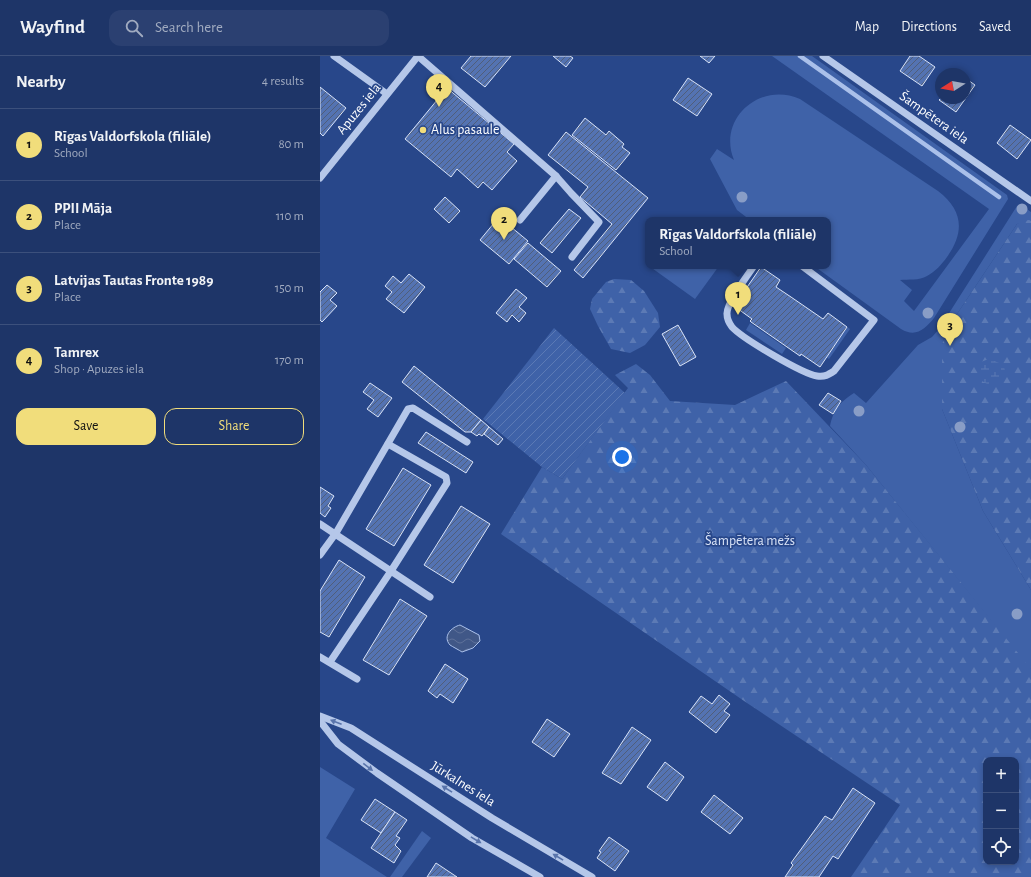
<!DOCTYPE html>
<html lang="en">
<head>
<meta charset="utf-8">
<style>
  :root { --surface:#1e3568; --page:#2b4071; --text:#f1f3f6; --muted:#a1abc0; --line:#3c507c; --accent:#f1dd7b }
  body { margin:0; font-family:"Alegreya Sans",sans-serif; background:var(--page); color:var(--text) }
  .controls { position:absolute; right:12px; bottom:12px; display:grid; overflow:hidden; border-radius:8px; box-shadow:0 2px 6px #0003 }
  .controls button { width:36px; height:36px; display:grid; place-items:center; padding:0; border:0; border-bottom:1px solid var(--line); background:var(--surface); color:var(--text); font:20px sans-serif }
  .compass { position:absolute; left:615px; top:12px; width:36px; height:36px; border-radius:50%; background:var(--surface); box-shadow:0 2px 6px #0003; rotate:259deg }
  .you { position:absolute; left:302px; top:401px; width:14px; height:14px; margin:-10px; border:3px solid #fff; border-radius:50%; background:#1a73e8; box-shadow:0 0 0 6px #1a73e833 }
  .badge { display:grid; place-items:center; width:26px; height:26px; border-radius:50%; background:var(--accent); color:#111; font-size:13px; font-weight:700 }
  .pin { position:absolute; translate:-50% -33px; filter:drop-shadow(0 1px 2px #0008) }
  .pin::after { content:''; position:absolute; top:21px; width:14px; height:12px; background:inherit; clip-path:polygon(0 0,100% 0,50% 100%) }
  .popup { position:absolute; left:325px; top:161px; width:186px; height:52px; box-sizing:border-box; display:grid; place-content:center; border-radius:8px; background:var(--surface); filter:drop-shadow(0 1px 3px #0005); font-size:13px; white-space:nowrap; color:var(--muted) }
  .popup b { font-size:15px; color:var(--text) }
  .popup::after { content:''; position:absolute; left:50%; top:100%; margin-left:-8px; border:8px solid transparent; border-top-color:var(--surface) }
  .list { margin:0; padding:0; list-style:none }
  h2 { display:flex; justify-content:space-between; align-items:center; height:52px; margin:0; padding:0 16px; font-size:17px }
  h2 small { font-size:13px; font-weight:400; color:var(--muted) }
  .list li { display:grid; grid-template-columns:26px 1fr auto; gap:12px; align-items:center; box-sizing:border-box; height:72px; padding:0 16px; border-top:1px solid var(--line) }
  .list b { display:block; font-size:15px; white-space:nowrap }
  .list p { margin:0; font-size:13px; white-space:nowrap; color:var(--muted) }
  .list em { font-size:13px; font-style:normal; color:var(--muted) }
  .actions { display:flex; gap:8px; padding:12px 16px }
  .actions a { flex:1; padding:9px 0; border:1px solid var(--accent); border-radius:12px; text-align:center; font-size:14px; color:var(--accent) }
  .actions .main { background:var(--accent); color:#111 }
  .icon { flex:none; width:22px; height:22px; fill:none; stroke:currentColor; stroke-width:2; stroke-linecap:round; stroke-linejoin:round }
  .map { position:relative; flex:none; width:711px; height:821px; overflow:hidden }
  header { display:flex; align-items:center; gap:24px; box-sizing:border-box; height:56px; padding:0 20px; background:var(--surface); border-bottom:1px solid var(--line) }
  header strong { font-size:19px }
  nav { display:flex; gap:22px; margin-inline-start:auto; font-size:14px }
  .search { width:280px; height:36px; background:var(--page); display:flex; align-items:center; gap:10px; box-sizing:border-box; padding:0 14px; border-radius:12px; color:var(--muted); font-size:15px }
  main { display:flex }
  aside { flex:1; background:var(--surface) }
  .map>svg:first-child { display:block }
  .green { fill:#3f62a8 }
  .forest { fill:url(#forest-firs); fill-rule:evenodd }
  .wetland { fill:url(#wetland-marsh) }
  .garden { fill:url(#garden-furrows) }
  .water { fill:url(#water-waves); stroke:#aac0ea }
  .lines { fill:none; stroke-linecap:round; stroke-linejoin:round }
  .stream { stroke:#aac0ea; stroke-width:4.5 }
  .building { fill:url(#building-hatch); stroke:#d9e3f7 }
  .minor { stroke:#b5c7e9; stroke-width:7 }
  .tree { fill:#899dc6 }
  .oneway { fill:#5974ab }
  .poi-dot { fill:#f1dd7b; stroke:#28478a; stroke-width:1.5 }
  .labels { text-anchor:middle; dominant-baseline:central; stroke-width:3.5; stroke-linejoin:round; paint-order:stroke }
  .street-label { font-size:14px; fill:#fff; stroke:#28478a }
  .poi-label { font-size:14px; fill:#fff; stroke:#28478a; text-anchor:start }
  .park-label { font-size:14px; fill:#d9e3f7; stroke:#28478a }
</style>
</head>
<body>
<header>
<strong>Wayfind</strong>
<div class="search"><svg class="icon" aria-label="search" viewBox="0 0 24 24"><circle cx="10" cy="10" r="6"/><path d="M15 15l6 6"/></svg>Search here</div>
<nav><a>Map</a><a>Directions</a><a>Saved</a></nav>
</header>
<main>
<aside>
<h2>Nearby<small>4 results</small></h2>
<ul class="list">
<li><span class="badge">1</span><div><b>Rīgas Valdorfskola (filiāle)</b><p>School</p></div><em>80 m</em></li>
<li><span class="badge">2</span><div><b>PPII Māja</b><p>Place</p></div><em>110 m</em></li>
<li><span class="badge">3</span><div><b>Latvijas Tautas Fronte 1989</b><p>Place</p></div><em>150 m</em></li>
<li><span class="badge">4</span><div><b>Tamrex</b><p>Shop · Apuzes iela</p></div><em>170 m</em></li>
</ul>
<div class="actions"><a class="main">Save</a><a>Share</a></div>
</aside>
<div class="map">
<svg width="711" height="821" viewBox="0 0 711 821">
  <defs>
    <pattern id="forest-firs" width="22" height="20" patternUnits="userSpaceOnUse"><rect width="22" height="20" fill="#3f62a8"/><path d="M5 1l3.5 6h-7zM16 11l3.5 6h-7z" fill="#5c7ab5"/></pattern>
    <pattern id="wetland-marsh" width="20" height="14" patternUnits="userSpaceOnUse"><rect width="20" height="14" fill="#3f62a8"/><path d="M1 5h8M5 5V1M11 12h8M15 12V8" fill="none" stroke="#5c7ab5"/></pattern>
    <pattern id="garden-furrows" width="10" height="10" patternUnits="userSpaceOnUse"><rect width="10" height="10" fill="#3f62a8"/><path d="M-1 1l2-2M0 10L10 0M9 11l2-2" fill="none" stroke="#5c7ab5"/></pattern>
    <pattern id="water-waves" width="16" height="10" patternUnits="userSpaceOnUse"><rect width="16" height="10" fill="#405787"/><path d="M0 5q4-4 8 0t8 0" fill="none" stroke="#5d7099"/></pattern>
    <pattern id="building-hatch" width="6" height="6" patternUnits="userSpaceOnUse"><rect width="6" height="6" fill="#5473b2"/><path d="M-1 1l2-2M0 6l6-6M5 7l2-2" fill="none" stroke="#505e7a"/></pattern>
  </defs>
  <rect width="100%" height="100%" fill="#28478a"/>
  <g class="green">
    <path d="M452,0H492L687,139L688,143L614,262C605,273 596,282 581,273L494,210H508V164H430L417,154L390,103L397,93L414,104C397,63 440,25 480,43L618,135C643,154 645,176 627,201C622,208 615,216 607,220C599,225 588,223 580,224L592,234L584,245L594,255L669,153Z"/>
    <path d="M701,149L711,156V165L697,168L627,273L622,288V353L663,455L711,534V613L709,612L546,409L510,370C514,353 519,347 534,337L546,347L598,289L612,281L619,273L697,150Z"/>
    <path d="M329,210H399L375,243Z"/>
    <path d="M430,267L466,292L462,298L426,274Z"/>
    <path d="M527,271L530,273L509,303L506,301Z"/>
    <path d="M0,711L35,733L6,782L67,821H0Z"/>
    <path d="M102,775L111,782L82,821H70Z"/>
  </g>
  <g class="forest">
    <path d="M709,164L711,165V534L663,455L622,353V288L627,273L697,168L703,165Z"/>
    <path d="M294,223L311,224L324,235L338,257L340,271L325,289L310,297L291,293L278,270L270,253L272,243L286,226Z"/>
    <path d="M316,308L330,319L350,345L415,349L466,325L546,409L711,613V821H531L580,749L427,647L181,478L222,411L242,423L308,332L295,319ZM666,704H696V806H666Z"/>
  </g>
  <path class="wetland" d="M666,304C677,303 690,311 684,323C682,326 678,328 676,330C661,329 656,320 661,306Z"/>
  <path class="garden" d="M234,272L305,337L242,423L222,411L163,363Z"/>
  <path class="water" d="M140,569L159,579L160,585L153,592L142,596C139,594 133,591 130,589C122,580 132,571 140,569Z"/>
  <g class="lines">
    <path class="stream" d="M480,0L679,141"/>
  </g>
  <g class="building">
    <path d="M151,0H191L165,31L141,12Z"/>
    <path d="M233,0H250L253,2L246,11Z"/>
    <path d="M380,0H395L389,7Z"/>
    <path d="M590,0H599L615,11L602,30L580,15Z"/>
    <path d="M368,22L392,38L377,60L353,44Z"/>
    <path d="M645,22L655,29L636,56L619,44L621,42H645Z"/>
    <path d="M0,31L26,52L3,80L0,77Z"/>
    <path d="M127,32L194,88L187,96L197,105L172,134L163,126L158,132L137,113L131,121L85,83Z"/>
    <path d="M265,62L286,79L289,75L304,88L302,91L310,97L296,114L252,79Z"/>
    <path d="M690,69L711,84L697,103L677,87Z"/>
    <path d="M246,76L328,142L263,222L254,214L292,168L260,141L268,131L228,99Z"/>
    <path d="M125,141L140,155L129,167L114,153Z"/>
    <path d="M249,153L261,162L232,197L220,187Z"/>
    <path d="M179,161L208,185L189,208L160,184Z"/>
    <path d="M208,187L241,215L227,231L194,203Z"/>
    <path d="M441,211L460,224L456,231L471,241L503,263L508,257L527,271L500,311L481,298L480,300L431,266L430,265L432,263L414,250Z"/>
    <path d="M89,218L105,231L84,257L66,243L72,236L65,230L73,220L81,227Z"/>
    <path d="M7,229L17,237L10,244L17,250L2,266L0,264V236Z"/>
    <path d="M196,233L207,242L199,251L206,257L199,266L192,259L187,266L176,257Z"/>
    <path d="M358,269L376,301L360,310L342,278Z"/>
    <path d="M94,310L161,364L151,376H145L82,326Z"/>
    <path d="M50,327L72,342L58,361L47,353L54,344L43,336Z"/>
    <path d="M508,337L521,345L513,358L499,349Z"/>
    <path d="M161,364L169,371L162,380L159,378L157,380L151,376Z"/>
    <path d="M169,371L183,383L178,389L164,378Z"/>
    <path d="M106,376L153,406L146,417L98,387Z"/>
    <path d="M83,412L111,429L74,490L46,473Z"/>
    <path d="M0,431L14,440L8,450L11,452L5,461L0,457Z"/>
    <path d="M141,450L170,468L133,527L104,509Z"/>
    <path d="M19,504L45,521L9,581L0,576V535Z"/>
    <path d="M80,543L107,560L69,619L43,604Z"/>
    <path d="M125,608L148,623L133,647L120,638L117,642L108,635Z"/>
    <path d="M399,639L410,648L404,655L410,659L396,677L369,656L381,640L392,648Z"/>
    <path d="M227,663L250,678L234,701L212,686Z"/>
    <path d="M312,671L331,684L301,728L282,717Z"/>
    <path d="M345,706L364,721L347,745L327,731Z"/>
    <path d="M533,732L555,747L518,803L513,800L499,821H465L473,809L471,807L505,760L512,764Z"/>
    <path d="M394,739L423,762L410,778L381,756Z"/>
    <path d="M55,743L75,756L61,777L41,764Z"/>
    <path d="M75,756L87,764L76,780L80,782L75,789L81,795L74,807L51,792Z"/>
    <path d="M289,781L309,795L295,815L277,802L281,796L279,795Z"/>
    <path d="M116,807L137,821H107Z"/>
  </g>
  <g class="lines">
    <g class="minor">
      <path d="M14,0L67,38"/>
      <path d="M98,0L236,120"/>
      <path d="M503,0L711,145"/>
      <path d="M0,122L98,0"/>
      <path d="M200,164L236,120L251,137L279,166L252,201"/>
      <path d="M434,210C427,220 406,248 407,258C407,263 409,267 412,271C423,283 483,318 497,320C505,321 508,319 514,315L554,264L482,210"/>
      <path d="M0,468L110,541"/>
      <path d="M0,499L16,477L88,353L93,352L147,386"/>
      <path d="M0,601L37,623"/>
      <path d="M10,606L71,515L127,427L126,421L68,388"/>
      <path d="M0,660L31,672L172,762L272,821"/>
      <path d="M0,665L18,688L57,717L152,782L220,821"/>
    </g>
  </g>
  <g class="tree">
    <circle cx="422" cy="141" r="5.5"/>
    <circle cx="702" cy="153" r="5.5"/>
    <circle cx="608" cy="257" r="5.5"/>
    <circle cx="539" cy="355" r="5.5"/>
    <circle cx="640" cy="371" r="5.5"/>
    <circle cx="697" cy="558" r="5.5"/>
  </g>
  <defs><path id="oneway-solid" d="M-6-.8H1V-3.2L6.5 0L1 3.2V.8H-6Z"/></defs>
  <g class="oneway">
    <use href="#oneway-solid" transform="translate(16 666) rotate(-159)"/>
    <use href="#oneway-solid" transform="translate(48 711) rotate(38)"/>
    <use href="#oneway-solid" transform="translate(127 733) rotate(-148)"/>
    <use href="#oneway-solid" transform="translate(156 784) rotate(31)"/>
    <use href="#oneway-solid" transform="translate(238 801) rotate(-149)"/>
  </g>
  <circle class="poi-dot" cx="103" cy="74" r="4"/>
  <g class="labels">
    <g class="street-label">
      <text transform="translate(39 53) rotate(-51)">Apuzes iela</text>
      <text transform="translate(614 62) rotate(35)">Šampētera iela</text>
      <text transform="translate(143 728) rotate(32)">Jūrkalnes iela</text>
    </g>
    <g class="poi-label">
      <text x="111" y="74">Alus pasaule</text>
    </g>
    <g class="park-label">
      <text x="430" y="485">Šampētera mežs</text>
    </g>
  </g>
</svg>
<div class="controls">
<button>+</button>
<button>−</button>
<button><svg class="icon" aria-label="locate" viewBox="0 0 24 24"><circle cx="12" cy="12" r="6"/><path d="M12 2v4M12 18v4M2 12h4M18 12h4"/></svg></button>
</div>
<svg class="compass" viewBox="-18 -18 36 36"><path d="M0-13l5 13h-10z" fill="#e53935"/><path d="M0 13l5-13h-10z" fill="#a1abc0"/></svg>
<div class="you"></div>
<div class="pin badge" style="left:418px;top:259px">1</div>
<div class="popup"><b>Rīgas Valdorfskola (filiāle)</b>School</div>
<div class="pin badge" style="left:184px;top:184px">2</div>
<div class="pin badge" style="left:630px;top:290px">3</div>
<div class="pin badge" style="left:119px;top:51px">4</div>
</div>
</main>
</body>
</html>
